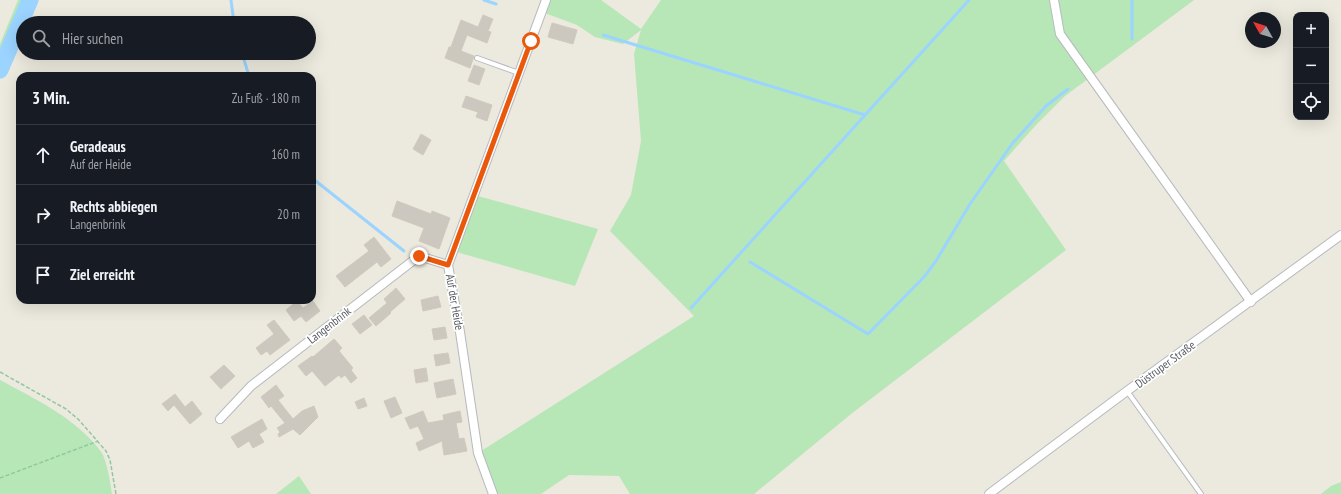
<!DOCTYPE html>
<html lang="de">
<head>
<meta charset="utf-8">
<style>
  :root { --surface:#171b24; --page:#242831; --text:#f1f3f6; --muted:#9ea1a6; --line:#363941 }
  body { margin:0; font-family:"PT Sans Narrow",sans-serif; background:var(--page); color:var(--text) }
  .controls { position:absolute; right:12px; top:12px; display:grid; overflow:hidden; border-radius:8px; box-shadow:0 4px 16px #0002 }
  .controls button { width:36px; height:36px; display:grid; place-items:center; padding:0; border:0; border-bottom:1px solid var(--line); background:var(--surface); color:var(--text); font:20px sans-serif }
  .compass { position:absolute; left:1245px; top:12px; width:36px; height:36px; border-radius:50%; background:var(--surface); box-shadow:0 4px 16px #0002; rotate:309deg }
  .stop { position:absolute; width:12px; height:12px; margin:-9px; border:3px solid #ea580c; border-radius:50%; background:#fff }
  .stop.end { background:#ea580c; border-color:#fff; box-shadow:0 1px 4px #0008 }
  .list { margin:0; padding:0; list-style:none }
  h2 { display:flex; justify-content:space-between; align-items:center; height:52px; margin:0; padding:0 16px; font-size:17px }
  h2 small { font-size:13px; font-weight:400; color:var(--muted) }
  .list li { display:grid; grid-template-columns:26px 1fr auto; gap:12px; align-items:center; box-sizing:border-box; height:60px; padding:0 16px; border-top:1px solid var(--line) }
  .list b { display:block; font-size:15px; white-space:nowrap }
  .list p { margin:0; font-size:13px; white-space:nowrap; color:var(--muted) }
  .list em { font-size:13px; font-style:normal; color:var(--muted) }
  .icon { flex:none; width:22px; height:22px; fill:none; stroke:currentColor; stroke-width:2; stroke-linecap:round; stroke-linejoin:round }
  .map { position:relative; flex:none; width:1341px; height:494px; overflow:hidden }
  .search { position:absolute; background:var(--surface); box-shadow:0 4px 16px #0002; left:16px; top:16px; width:300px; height:44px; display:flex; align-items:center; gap:10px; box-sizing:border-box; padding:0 14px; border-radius:22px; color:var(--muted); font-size:15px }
  .panel { position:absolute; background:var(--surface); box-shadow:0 4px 16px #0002; left:16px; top:72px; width:300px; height:232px; border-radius:12px }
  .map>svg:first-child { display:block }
  .green { fill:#b7e7b7 }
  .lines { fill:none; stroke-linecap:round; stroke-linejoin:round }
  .stream { stroke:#9bd4ff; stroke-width:3 }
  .river { stroke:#9bd4ff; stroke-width:17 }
  .building { fill:#ccc7bf; stroke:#d1cabc }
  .service-casing { stroke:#b6babf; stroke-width:6 }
  .minor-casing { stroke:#b6babf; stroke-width:10 }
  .path { stroke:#90c89f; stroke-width:1.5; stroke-dasharray:4 2; stroke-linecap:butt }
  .service { stroke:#fff; stroke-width:4 }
  .minor { stroke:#fff; stroke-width:8 }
  .route { stroke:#ea580c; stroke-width:5 }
  .labels { text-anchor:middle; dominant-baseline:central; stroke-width:3.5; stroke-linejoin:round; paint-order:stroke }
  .street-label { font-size:12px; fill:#575c61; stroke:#fff }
</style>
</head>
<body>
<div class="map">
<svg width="1341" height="494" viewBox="0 0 1341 494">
  <rect width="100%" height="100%" fill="#ece9de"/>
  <g class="green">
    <path d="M18,0H30L0,70V44Z"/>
    <path d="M546,0H601L641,29L661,0H1194L1065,96L1036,125L1004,161L1066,250L851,414L754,494H630L619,476L569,475L541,494H493L478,453L694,316L610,231L631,195L641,141L634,54L641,30L623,44L595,37L577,25L542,12Z"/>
    <path d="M474,195L598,229L575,286L453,251Z"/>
    <path d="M0,380C33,398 68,414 94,443C97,447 101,451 103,455C108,467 110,481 112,494H0Z"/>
    <path d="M299,476L311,494H276Z"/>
    <path d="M1341,482V494H1321L1331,486Z"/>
  </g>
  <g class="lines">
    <g class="stream">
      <path d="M231,0L234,23"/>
      <path d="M484,0L496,4"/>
      <path d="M1132,0V39"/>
      <path d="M603,35L865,115"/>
      <path d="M242,53L249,76"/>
      <path d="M312,178L404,251"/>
      <path d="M750,262L868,334L924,277L936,261L970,204L1012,144L1046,106L1068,89"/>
      <path d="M691,308L969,0"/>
    </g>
    <path class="river" d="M0,70L30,0"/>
  </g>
  <g class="building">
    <path d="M483,15L493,19L488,31L491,32L487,43L467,35L461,51L474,56L470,68L445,58L449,47H451L461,20L478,27Z"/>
    <path d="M552,23L577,30L573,44L548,37Z"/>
    <path d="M474,65L485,69L479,85L468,81Z"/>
    <path d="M466,96L492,105L487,121L476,117L478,112L462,107Z"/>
    <path d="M421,134L431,140L423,155L413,149Z"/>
    <path d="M397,201L431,214L432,211L450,218L439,249L419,241L424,228L392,216Z"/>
    <path d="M374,237L391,259L381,267L377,262L345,287L336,276L369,251L364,245Z"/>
    <path d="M396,288L405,299L390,312L391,313L376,326L369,318L387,303L384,299Z"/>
    <path d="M438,296L441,307L423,311L421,300Z"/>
    <path d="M297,301L303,308L313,301L320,311L306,322L301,316L294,321L286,310Z"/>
    <path d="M364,315L372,325L360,334L352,324Z"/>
    <path d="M274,320L290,340L270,355L267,351L261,355L256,348L274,334L267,325Z"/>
    <path d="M445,327L447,338L434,340L432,329Z"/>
    <path d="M334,339L342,348L339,351L353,368L351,370L357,378L351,383L345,375L341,378L339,375L325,386L312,371L306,376L298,366L312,356L313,357Z"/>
    <path d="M448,353L450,363L436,366L434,355Z"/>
    <path d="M224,365L235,376L221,389L210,377Z"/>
    <path d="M426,368L428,381L416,383L414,370Z"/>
    <path d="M453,379L456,394L437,398L434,383Z"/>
    <path d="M276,385L284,396L278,400L293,419L302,411L314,406L318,417L300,435L293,429L279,437L278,434L280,432L277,428L285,423L271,406L269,408L261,397Z"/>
    <path d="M175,394L185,407L192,401L202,414L190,424L174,405L168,411L162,404Z"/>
    <path d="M395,397L402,413L391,418L384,401Z"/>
    <path d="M364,398L367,406L358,409L355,402Z"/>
    <path d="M423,411L428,423L444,420L443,415L460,411L462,422L456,423L459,439L464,438L467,451L444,455L442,441L419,451L416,443L424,439L418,426L410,429L405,418Z"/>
    <path d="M262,419L267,429L259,434L264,442L253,448L249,441L238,448L231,437Z"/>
  </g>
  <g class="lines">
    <defs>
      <g id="service">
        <path d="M477,58L519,73"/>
        <path d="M1127,391L1201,494"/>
      </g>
      <g id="minor">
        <path d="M1054,0L1060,34L1251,302"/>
        <path d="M220,419L251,386L419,256L448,265"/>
        <path d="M493,494L478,453L460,332L448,265L546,0"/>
        <path d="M989,494L1127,391L1341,235"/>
      </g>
    </defs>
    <use href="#service" class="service-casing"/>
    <use href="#minor" class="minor-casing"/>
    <g class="path">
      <path d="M0,372L66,409L78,419L106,451L110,460L116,494"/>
      <path d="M0,478L98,441"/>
    </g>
    <use href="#service" class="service"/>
    <use href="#minor" class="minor"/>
  </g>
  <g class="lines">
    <path class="route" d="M419,256L448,265L531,41"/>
  </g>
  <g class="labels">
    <g class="street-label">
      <text transform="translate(455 302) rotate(80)">Auf der Heide</text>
      <text transform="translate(329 325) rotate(-38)">Langenbrink</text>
      <text transform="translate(1165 364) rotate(-36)">Düstruper Straße</text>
    </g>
  </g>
</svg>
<div class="controls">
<button>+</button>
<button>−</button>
<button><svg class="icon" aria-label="locate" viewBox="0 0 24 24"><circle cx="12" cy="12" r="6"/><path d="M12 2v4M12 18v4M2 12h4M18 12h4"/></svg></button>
</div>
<svg class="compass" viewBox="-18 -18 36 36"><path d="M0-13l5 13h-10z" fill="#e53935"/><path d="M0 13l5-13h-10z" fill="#9ea1a6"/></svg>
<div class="stop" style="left:531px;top:41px"></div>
<div class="stop end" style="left:419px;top:256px"></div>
<div class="search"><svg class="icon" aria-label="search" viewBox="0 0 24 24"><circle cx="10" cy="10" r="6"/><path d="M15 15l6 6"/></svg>Hier suchen</div>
<section class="panel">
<h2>3 Min.<small>Zu Fuß · 180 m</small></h2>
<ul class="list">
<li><svg class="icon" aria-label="ahead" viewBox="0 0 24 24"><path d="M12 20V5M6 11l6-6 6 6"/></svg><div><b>Geradeaus</b><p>Auf der Heide</p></div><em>160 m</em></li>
<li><svg class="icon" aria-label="right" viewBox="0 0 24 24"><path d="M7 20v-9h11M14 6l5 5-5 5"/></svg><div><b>Rechts abbiegen</b><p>Langenbrink</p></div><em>20 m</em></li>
<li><svg class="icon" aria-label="arrive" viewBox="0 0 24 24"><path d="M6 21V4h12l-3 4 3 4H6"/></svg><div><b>Ziel erreicht</b></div></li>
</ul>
</section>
</div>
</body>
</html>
